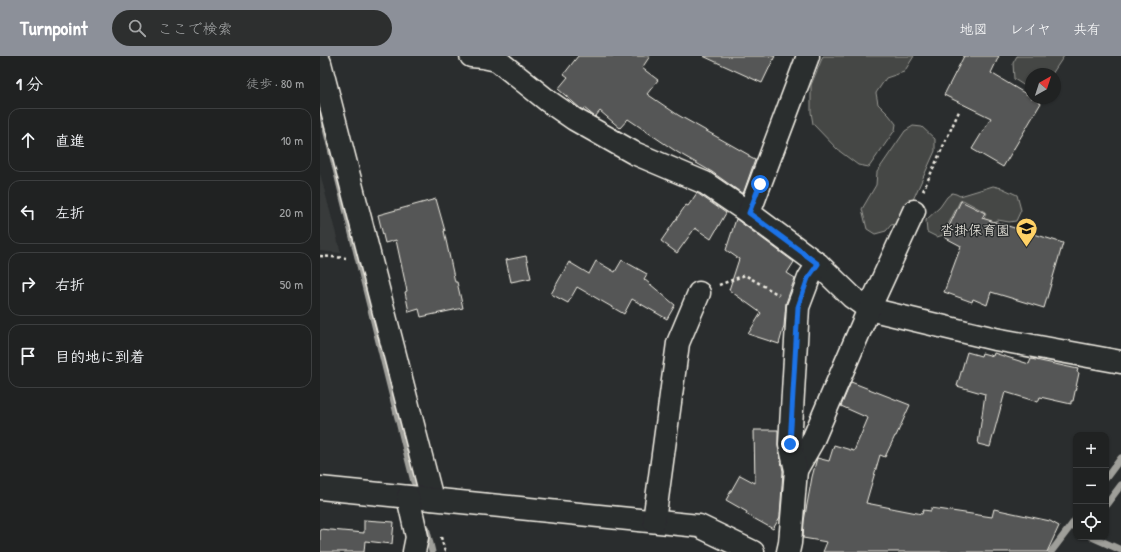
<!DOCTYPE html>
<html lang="ja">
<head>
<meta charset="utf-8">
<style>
  :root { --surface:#202222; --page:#2d2f2f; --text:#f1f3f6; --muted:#a2a4a5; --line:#3d3f40; --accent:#8c9099 }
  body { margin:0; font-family:"Patrick Hand","Klee One",sans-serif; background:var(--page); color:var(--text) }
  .controls { position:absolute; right:12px; bottom:12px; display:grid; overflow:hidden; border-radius:8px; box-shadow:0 1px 3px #0004 }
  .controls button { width:36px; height:36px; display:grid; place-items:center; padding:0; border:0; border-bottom:1px solid var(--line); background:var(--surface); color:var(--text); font:20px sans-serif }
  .compass { position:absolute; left:705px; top:12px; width:36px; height:36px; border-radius:50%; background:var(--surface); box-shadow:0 1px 3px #0004; rotate:39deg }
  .stop { position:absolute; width:12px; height:12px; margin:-9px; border:3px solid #1a73e8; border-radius:50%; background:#fff }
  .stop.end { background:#1a73e8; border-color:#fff; box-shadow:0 1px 4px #0008 }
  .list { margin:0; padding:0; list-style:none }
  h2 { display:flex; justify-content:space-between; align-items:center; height:52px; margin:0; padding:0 16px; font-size:17px }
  h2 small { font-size:13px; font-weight:400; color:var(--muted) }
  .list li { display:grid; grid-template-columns:26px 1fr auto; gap:12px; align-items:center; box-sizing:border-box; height:64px; margin:0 8px 8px; padding:0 8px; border:1px solid var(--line); border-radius:12px }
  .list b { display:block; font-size:15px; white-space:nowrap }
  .list em { font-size:13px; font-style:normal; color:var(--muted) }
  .icon { flex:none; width:22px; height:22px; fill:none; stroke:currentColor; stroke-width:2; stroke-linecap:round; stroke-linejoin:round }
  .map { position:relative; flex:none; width:801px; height:496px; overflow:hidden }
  header { display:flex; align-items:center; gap:24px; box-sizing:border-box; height:56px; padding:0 20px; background:var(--accent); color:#fff }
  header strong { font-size:19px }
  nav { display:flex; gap:22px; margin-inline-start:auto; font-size:14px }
  .search { width:280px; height:36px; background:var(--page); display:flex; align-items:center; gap:10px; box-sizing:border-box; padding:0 14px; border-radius:22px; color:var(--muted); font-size:15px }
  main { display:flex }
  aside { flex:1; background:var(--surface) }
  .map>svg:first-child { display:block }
  .built { fill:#373a3a }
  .green { fill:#444645; stroke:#9c9c96 }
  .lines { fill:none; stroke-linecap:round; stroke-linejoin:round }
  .stream { stroke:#9f9f9a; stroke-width:7 }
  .building { fill:#555756; stroke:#f4f1e8 }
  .minor-casing { stroke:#f4f1e8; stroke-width:25 }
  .path { stroke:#f4f1e8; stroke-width:2.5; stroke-dasharray:3 3; stroke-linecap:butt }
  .minor { stroke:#2a2d2e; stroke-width:22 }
  .route { stroke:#1a73e8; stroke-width:5 }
  .labels { text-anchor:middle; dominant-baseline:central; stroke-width:3; stroke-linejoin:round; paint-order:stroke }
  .poi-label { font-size:14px; fill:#f4f1e8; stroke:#2a2d2e; text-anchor:end }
</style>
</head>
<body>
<header>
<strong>Turnpoint</strong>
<div class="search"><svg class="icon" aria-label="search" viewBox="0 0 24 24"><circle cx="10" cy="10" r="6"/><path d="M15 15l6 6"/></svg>ここで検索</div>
<nav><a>地図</a><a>レイヤ</a><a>共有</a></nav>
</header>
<main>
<aside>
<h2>1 分<small>徒歩 · 80 m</small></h2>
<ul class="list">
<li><svg class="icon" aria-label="ahead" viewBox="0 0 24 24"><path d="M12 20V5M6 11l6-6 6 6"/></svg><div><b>直進</b></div><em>10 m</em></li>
<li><svg class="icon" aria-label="left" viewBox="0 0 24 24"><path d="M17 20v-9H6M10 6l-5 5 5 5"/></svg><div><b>左折</b></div><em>20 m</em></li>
<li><svg class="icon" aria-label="right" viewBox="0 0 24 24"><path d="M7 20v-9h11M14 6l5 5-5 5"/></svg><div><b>右折</b></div><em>50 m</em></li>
<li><svg class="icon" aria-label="arrive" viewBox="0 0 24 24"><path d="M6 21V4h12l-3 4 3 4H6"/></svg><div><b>目的地に到着</b></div></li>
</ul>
</aside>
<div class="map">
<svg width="801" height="496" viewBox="0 0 801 496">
  <rect width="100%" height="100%" fill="#2a2d2e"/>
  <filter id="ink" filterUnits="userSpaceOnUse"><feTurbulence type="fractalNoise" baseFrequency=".025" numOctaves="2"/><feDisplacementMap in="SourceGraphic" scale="8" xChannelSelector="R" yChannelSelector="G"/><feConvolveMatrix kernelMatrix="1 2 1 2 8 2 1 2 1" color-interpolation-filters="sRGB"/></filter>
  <g filter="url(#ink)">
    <path class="built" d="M0,117L21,197L0,195Z"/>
    <g class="green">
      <path d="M503,0H594L584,16L566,22L556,37L558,48L569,59L576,68L575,74L549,111L538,109L518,94L493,68L491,56V29Z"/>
      <path d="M697,0H744L732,18H711V34L694,23L693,7Z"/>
      <path d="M593,70L602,71L615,83V95L583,166L571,169L566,175L555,178L547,173L542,153L556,129L557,116L585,75Z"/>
      <path d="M673,130L682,132L697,139L701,154L696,165L689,166L678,164L675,165L667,190L699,241L696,244L679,232L650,193L666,158L665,156L643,144L640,145L623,179L617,181L607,176L606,164L620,151L627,141L632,137L636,138L640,140Z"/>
    </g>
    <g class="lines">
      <g class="stream">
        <path d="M1,53L94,426"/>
        <path d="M786,422L801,402"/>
        <path d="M786,449L801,429"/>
        <path d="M106,471L112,496"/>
        <path d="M772,481L801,494"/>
        <path d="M731,496L756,463"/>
      </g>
    </g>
    <g class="building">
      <path d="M258,0H330L322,12L338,24L327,38L358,59L429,99V101L435,104L423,138L392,116L357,96L308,63L300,72L280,55L275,61L264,52L263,54L261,53L238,33L248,21L244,18Z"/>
      <path d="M383,0H455L442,27Z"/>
      <path d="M644,0H679L671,17L711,41V42H713L721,47L683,111L652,93L671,62L624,39Z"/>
      <path d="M377,137L406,157L391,183L375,172L357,197L341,185L366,149L368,150Z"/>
      <path d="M116,143L125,175H124L135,226H137L143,252L101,261L99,253L89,256L85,236L87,235L76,184L65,187L58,159Z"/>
      <path d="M641,145L665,157L662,162L743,187L724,252L671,236L667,249L653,243L652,246L624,236L641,190L624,181Z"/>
      <path d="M416,163L474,206L467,217L475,222L466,247L464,270L459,288L428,278L441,257L409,234L419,203L406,194Z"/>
      <path d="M206,200L211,222L191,226L186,204Z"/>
      <path d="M302,204L327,218L324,223L355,249L347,263L312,243L304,258L257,231L248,247L231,238L249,206L269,218L276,205L295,216Z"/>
      <path d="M647,296L661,300L662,297L673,300L674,297L709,308L711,303L758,313L757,316L759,317L753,345H751V348L720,341L718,346L685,336L670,391L658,388L665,338L637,330Z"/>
      <path d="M531,326L590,349L576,380H575L565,401L560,399L546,447L602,458L603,454L611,455V452L672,461L674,453L730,465L739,470L727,496H503L507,486L483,482L484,465L492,421L497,402L509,405L514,389L534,395L548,362L521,350Z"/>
      <path d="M434,374H458V391L463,415L460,461L453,473L426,458L427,456L406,444L420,419L435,427Z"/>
      <path d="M44,464L74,466L72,488L45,485L44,496H0V473L44,477Z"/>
    </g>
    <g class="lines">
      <defs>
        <g id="minor">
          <path d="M151,0L163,1L177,4L228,45L254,63L314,97L385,127L429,157L498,208L532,241L549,253L675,283L801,306"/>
          <path d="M0,7L112,443"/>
          <path d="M429,157L488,0"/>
          <path d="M476,414L492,386L549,253L594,155"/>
          <path d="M0,432L379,470L433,496"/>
          <path d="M88,441L97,481L94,496"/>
          <path d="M334,465L358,287L379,237"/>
          <path d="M468,496L470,487L476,414L470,388L478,251L489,222L498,208"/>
        </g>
      </defs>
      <use href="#minor" class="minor-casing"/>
      <g class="path">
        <path d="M603,135L640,53"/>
        <path d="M0,200L26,202"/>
        <path d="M399,229L425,219L459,239"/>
        <path d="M121,481L125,496"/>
      </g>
      <use href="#minor" class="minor"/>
    </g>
  </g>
  <g class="lines" filter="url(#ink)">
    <path class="route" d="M440,128L429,157L498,208L488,222L478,251L470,388"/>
  </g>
  <defs>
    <symbol id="school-pin" viewBox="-11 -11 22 30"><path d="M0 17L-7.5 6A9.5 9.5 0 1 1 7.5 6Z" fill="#ffd166" stroke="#2a2d2e"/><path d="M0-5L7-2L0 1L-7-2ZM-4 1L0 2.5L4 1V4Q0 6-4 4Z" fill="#111"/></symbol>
  </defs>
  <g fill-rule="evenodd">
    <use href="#school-pin" x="694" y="160" width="25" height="34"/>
  </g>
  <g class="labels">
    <g class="poi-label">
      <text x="690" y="173">沓掛保育園</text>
    </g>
  </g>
</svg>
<div class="controls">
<button>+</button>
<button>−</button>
<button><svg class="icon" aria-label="locate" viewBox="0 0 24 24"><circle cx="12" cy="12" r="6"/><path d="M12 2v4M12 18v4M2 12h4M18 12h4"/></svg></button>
</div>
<svg class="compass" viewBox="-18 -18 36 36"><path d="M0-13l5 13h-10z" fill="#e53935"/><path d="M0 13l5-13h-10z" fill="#a2a4a5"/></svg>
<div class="stop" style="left:440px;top:128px"></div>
<div class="stop end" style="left:470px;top:388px"></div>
</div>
</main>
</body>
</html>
